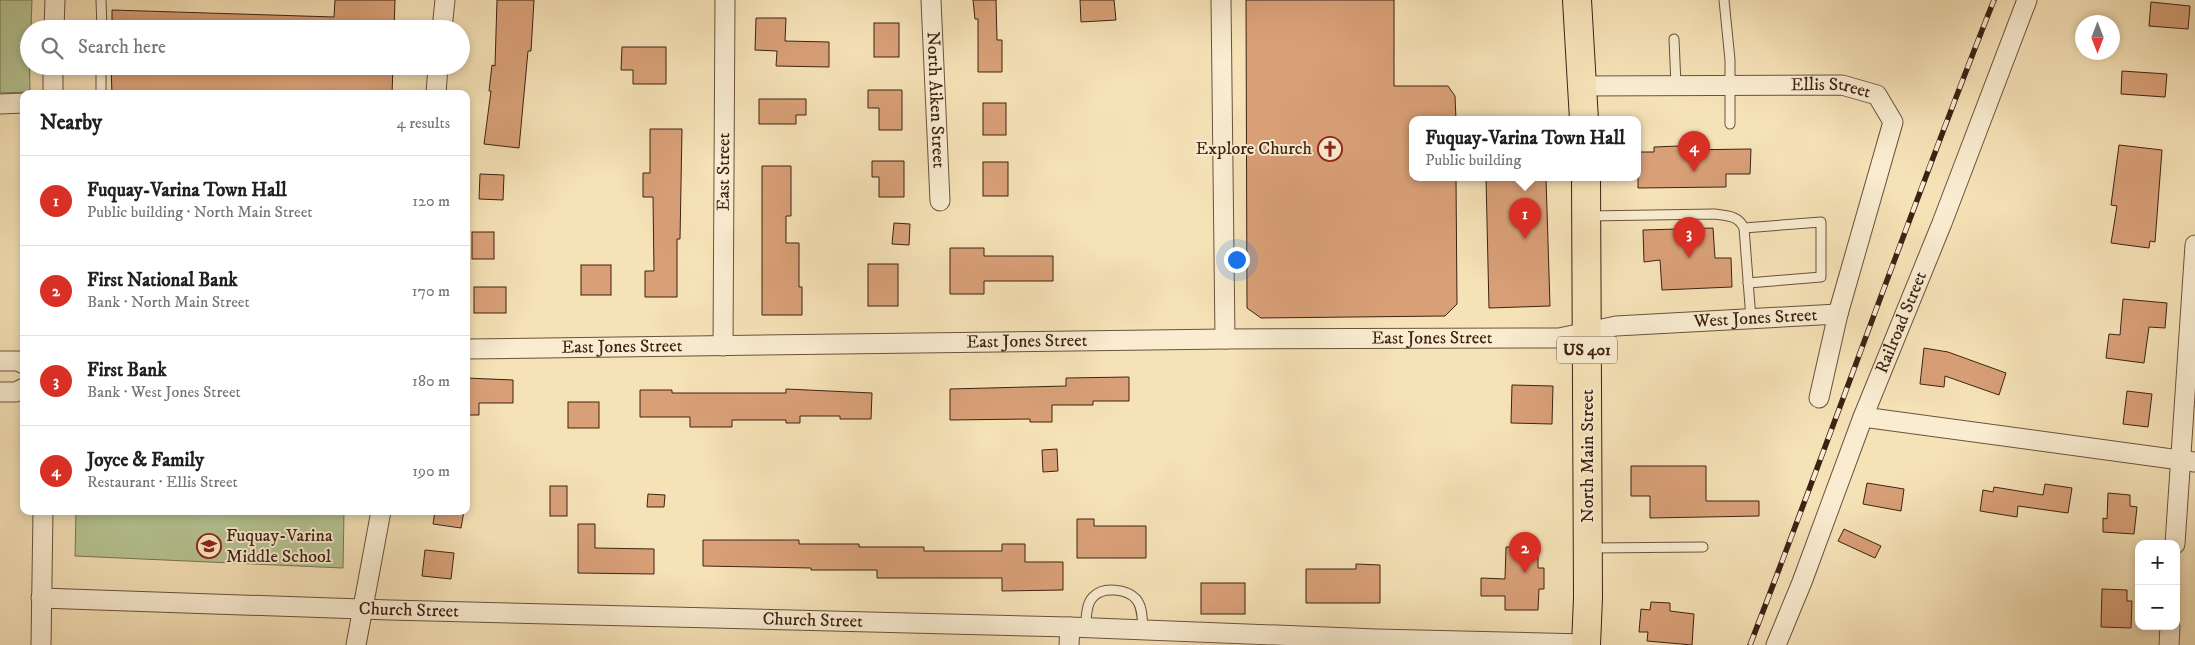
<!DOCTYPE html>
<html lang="en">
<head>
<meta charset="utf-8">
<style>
  :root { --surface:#fff; --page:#f6f6f6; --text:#202124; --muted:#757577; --line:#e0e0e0; --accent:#d93025 }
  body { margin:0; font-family:"IM FELL DW Pica",serif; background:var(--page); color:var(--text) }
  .controls { position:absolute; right:15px; bottom:15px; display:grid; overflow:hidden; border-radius:10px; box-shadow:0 2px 8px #0003 }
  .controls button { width:45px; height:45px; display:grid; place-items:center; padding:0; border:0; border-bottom:1px solid var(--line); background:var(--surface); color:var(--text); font:25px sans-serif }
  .compass { position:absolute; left:2075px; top:15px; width:45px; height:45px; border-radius:50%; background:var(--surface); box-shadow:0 2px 8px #0003; rotate:180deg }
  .you { position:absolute; left:1236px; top:259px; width:18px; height:18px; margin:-12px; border:4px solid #fff; border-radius:50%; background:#1a73e8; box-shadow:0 0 0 8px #1a73e833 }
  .badge { display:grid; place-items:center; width:32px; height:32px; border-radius:50%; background:var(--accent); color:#fff; font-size:16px; font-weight:700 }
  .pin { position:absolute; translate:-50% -41px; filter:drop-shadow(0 1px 2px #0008) }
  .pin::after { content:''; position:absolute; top:26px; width:18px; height:15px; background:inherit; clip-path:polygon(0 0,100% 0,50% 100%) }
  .popup { position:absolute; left:1409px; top:116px; width:232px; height:65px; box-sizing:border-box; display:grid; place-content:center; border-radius:10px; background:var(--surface); filter:drop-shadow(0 1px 4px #0005); font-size:16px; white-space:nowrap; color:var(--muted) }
  .popup b { font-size:19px; color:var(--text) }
  .popup::after { content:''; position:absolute; left:50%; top:100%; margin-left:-10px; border:10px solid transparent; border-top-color:var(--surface) }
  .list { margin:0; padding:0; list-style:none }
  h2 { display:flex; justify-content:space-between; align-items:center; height:65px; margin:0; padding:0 20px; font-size:21px }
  h2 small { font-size:16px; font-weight:400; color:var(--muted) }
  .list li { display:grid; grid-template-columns:32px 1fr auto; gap:15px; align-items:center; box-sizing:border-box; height:90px; padding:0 20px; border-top:1px solid var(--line) }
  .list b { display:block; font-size:19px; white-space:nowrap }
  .list p { margin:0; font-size:16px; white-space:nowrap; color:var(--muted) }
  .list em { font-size:16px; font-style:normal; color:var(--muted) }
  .icon { flex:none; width:28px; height:28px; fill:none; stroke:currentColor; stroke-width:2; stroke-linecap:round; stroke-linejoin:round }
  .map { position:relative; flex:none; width:2195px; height:645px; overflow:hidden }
  .search { position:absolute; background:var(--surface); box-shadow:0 2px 8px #0003; left:20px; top:20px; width:450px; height:55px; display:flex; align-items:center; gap:12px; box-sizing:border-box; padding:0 18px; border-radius:28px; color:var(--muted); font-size:19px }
  .panel { position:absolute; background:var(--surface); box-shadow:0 2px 8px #0003; left:20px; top:90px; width:450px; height:425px; border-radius:10px }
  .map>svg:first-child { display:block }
  .green { fill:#b6c493; stroke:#7a7353 }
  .building { fill:#d9a078; stroke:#3d2213 }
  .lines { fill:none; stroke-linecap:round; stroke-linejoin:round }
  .lane-casing { stroke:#6b523c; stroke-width:11 }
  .street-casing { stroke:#6b523c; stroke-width:21 }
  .primary-casing { stroke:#3d2213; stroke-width:30 }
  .lane { stroke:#f9ecd0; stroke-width:9 }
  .street { stroke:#f9ecd0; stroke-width:19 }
  .primary { stroke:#f6e2b7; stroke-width:28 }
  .rail-casing { stroke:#3d2213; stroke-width:5.5 }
  .rail { stroke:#f9ecd0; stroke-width:4; stroke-dasharray:11; stroke-linecap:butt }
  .labels { text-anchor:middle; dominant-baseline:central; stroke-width:4; stroke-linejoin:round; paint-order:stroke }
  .shield { fill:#f9ecd0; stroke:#755f4c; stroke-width:1 }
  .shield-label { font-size:16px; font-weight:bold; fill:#3d2213 }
  .street-label { font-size:18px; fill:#3d2213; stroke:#f9ecd0 }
  .poi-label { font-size:18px; fill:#3d2213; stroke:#f9ecd0; text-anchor:end }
</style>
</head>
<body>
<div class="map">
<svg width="2195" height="645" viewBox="0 0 2195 645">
  <rect width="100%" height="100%" fill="#f6e2b7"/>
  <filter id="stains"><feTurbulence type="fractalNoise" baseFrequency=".004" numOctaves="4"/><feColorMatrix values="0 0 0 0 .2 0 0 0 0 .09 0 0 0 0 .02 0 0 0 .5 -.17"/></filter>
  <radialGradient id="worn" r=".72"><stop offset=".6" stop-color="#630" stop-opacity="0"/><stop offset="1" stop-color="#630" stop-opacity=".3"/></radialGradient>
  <g class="green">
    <path d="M0,0H32L31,29H29L30,92L0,93Z"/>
    <path d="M76,511H344L343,568L75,556Z"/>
  </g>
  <g class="building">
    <path d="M335,0H395L394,29H112V10L334,17Z"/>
    <path d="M497,0H534L531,51H528L519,148L484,144L491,91H489L492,65L495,66Z"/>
    <path d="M973,0H996L997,40H1002V72H978V19H975Z"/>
    <path d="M1080,0H1114L1116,20L1081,22Z"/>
    <path d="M1246,0H1394V86H1448L1455,96L1456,120H1412V178H1456L1457,304L1445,316L1261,318L1247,308Z"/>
    <path d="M2151,2L2190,6L2188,29L2149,26Z"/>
    <path d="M756,18H786L785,41L829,42V67L776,66L777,51L755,50Z"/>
    <rect x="874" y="23" width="25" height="34"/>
    <path d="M622,47H666V84H633V70H621Z"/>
    <path d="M111,66H393L392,94H112Z"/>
    <path d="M2122,71L2167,74L2165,97L2121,94Z"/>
    <path d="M868,90H902V130H879V108H868Z"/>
    <path d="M759,99H806V115H796V124H759Z"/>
    <rect x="983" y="103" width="23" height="32"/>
    <path d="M650,129H682L680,239H677V297H645V271H654L653,197H643V173H650Z"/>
    <path d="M2119,145L2162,150L2155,242L2150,241L2149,248L2111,243L2117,206L2111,205Z"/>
    <path d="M1679,146L1680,150L1751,149L1750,174H1726V187L1638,188V152H1654V147Z"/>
    <path d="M872,161H904V197H879V177H872Z"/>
    <rect x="983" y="162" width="25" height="34"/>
    <path d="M762,166H791V216H786V243H799V287H802V315H762Z"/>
    <path d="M480,174L504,175L503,200L479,199Z"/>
    <path d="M1486,178H1546L1550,306L1489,308Z"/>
    <path d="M894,223L910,224L909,245L892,244Z"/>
    <path d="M1713,228L1715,258H1731L1732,287L1662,290L1660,260L1644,262L1643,230Z"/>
    <rect x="472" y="232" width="22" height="27"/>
    <path d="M950,248H984V256H1053V281H984V294H950Z"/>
    <rect x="868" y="264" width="30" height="42"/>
    <rect x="581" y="265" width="30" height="30"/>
    <rect x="474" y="287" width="32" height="26"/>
    <path d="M2123,299L2167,303L2165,328L2149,327L2144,363L2106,358L2109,334L2120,335Z"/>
    <path d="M1924,348L1948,352L2006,373L1999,395L1945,376L1944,387L1920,384Z"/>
    <path d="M1129,377V401H1093V405H1052V422H1030V419L950,420V389L1066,386V378Z"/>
    <path d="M466,378L513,380V403H479V415H466Z"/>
    <path d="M1512,385L1553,386L1552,424L1511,423Z"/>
    <path d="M786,389L872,393L871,419H840V416H800V423H786V420H732V427H690V417H640V390H672V393H786Z"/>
    <path d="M2127,391L2152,394L2148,427L2123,424Z"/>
    <rect x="568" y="402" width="31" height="26"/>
    <path d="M1057,449L1058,471L1043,472L1042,450Z"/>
    <path d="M1631,466H1706V501H1759V516L1650,518V496H1631Z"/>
    <path d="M1867,483L1904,489L1901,511L1863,504Z"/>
    <path d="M2045,484L2072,488L2068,513L2018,506L2017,517L1980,511L1983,490L1993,492L1994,487L2043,495Z"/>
    <rect x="550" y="486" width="17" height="30"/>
    <path d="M2108,493L2130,495V506L2137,507L2134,534L2103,532V518L2107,519Z"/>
    <path d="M648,494L665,495L664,507H647Z"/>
    <path d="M435,511H464L461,528L433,524Z"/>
    <path d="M1077,519H1094V526H1146V558H1077Z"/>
    <path d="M578,524H595V548L654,549V574L578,573Z"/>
    <path d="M1844,529L1881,546L1875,558L1838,541Z"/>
    <path d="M703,540H799V544H859V547H924V551H1002V544H1025V562H1063V590L1002,591V578H877V570H811V568L703,566Z"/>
    <path d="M1506,547H1538V568H1544V589H1539L1538,610H1505V596H1481V578L1505,579Z"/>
    <path d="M425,550L454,553L451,579L422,576Z"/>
    <path d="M1356,564L1380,565V603H1306V569H1356Z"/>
    <rect x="1201" y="583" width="44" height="31"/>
    <path d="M2102,589L2127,590V601H2132L2131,628L2101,627Z"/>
    <path d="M1651,602L1670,603V611L1694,614L1692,645L1647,641L1648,632H1639L1641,609L1650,610Z"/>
  </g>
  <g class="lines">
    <defs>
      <g id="lane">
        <path d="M101,0L102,29"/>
        <path d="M1724,0L1730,60V124"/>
        <path d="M1674,39L1676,85"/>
        <path d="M101,94V66"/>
        <path d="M1589,216L1714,214C1727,216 1738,215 1744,228L1751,319"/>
        <path d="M1744,228L1821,222V277L1748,283"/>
        <path d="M1591,548L1703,547"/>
        <path d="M1086,627C1086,618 1086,604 1093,597C1103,586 1127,589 1136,599C1143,607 1142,620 1143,630"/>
      </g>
      <g id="street">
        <path id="s1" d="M931,0L940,201"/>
        <path d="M1221,0L1225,339"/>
        <path d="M54,29L55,0"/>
        <path d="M442,29L445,0"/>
        <path id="s2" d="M1582,86L1842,85L1877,95L1893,122L1838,314"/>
        <path d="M53,94V66"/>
        <path d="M436,94L438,66"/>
        <path d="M0,104L24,103"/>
        <path id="s3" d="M723,346L725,0"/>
        <path id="s4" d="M466,349L1225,339L1559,338L1616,326L1838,314L1819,398"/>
        <path d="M0,361H18L24,364"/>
        <path d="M0,392H16L24,388"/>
        <path d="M1863,417L2195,462"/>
        <path d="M2175,544L2195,245"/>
        <path id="s5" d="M41,598L390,610L1070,627L1376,639L1586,644"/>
        <path d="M41,645L43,511"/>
        <path d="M356,645L381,511"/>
        <path d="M1069,645L1070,627"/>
        <path id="s6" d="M1776,645L1802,582L1863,417L1942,223L2027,0"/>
        <path d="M2169,645L2170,626"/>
      </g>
      <g id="primary">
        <path d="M1577,0L1584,120"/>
        <path d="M1586,645L1588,598L1586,178"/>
      </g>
    </defs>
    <use href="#lane" class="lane-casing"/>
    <use href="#street" class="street-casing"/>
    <use href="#primary" class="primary-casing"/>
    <use href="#lane" class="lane"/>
    <use href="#street" class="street"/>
    <use href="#primary" class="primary"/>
    <defs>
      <path id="rail" d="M1750,645C1833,431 1909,214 1994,0"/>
    </defs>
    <use href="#rail" class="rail-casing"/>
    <use href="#rail" class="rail"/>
  </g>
  <defs>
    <symbol id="church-ring" viewBox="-11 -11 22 22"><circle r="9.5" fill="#f9ecd0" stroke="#8f2418" stroke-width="1.5"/><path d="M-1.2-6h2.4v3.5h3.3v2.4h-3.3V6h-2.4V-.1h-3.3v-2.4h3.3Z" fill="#8f2418"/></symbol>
    <symbol id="school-ring" viewBox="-11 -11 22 22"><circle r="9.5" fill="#f9ecd0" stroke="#8f2418" stroke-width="1.5"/><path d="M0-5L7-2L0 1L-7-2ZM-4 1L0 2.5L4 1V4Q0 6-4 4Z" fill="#8f2418"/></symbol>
  </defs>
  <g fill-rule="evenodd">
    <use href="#church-ring" x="1316" y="135" width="28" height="28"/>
    <use href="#school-ring" x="195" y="532" width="28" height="28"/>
  </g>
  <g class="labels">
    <rect class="shield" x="1557" y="336.5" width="60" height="27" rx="4"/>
    <g class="shield-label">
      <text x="1587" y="350">US 401</text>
    </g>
    <g class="street-label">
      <text stroke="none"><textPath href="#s2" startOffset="249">Ellis Street</textPath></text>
      <text stroke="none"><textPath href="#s1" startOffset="100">North Aiken Street</textPath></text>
      <text stroke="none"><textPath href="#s3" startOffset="174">East Street</textPath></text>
      <text stroke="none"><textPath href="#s4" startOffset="1291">West Jones Street</textPath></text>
      <text stroke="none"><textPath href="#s6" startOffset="346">Railroad Street</textPath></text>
      <text stroke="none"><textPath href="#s4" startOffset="966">East Jones Street</textPath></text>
      <text stroke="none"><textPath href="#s4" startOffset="561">East Jones Street</textPath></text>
      <text stroke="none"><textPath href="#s4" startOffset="156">East Jones Street</textPath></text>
      <text transform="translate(1588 456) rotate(-90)">North Main Street</text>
      <text stroke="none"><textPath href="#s5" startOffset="368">Church Street</textPath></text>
      <text stroke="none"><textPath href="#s5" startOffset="772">Church Street</textPath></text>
    </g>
    <g class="poi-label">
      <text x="1312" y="149">Explore Church</text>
      <text x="226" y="536" text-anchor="start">Fuquay-Varina<tspan x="226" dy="21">Middle School</tspan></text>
    </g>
  </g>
  <rect width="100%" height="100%" filter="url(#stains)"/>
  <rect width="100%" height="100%" fill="url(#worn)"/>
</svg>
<div class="controls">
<button>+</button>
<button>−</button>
</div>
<svg class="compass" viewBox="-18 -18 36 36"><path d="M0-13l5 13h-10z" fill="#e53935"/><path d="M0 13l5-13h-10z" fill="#757577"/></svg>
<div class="you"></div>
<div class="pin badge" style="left:1525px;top:239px">1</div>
<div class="popup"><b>Fuquay-Varina Town Hall</b>Public building</div>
<div class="pin badge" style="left:1525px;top:573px">2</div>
<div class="pin badge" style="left:1689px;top:258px">3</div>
<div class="pin badge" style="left:1694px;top:172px">4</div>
<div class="search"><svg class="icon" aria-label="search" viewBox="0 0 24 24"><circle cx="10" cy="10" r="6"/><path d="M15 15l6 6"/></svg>Search here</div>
<section class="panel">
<h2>Nearby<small>4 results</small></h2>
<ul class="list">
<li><span class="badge">1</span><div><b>Fuquay-Varina Town Hall</b><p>Public building · North Main Street</p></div><em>120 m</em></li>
<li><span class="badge">2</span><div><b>First National Bank</b><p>Bank · North Main Street</p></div><em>170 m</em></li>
<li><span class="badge">3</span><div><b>First Bank</b><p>Bank · West Jones Street</p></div><em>180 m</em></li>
<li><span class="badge">4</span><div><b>Joyce &amp; Family</b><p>Restaurant · Ellis Street</p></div><em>190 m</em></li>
</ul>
</section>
</div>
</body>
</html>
